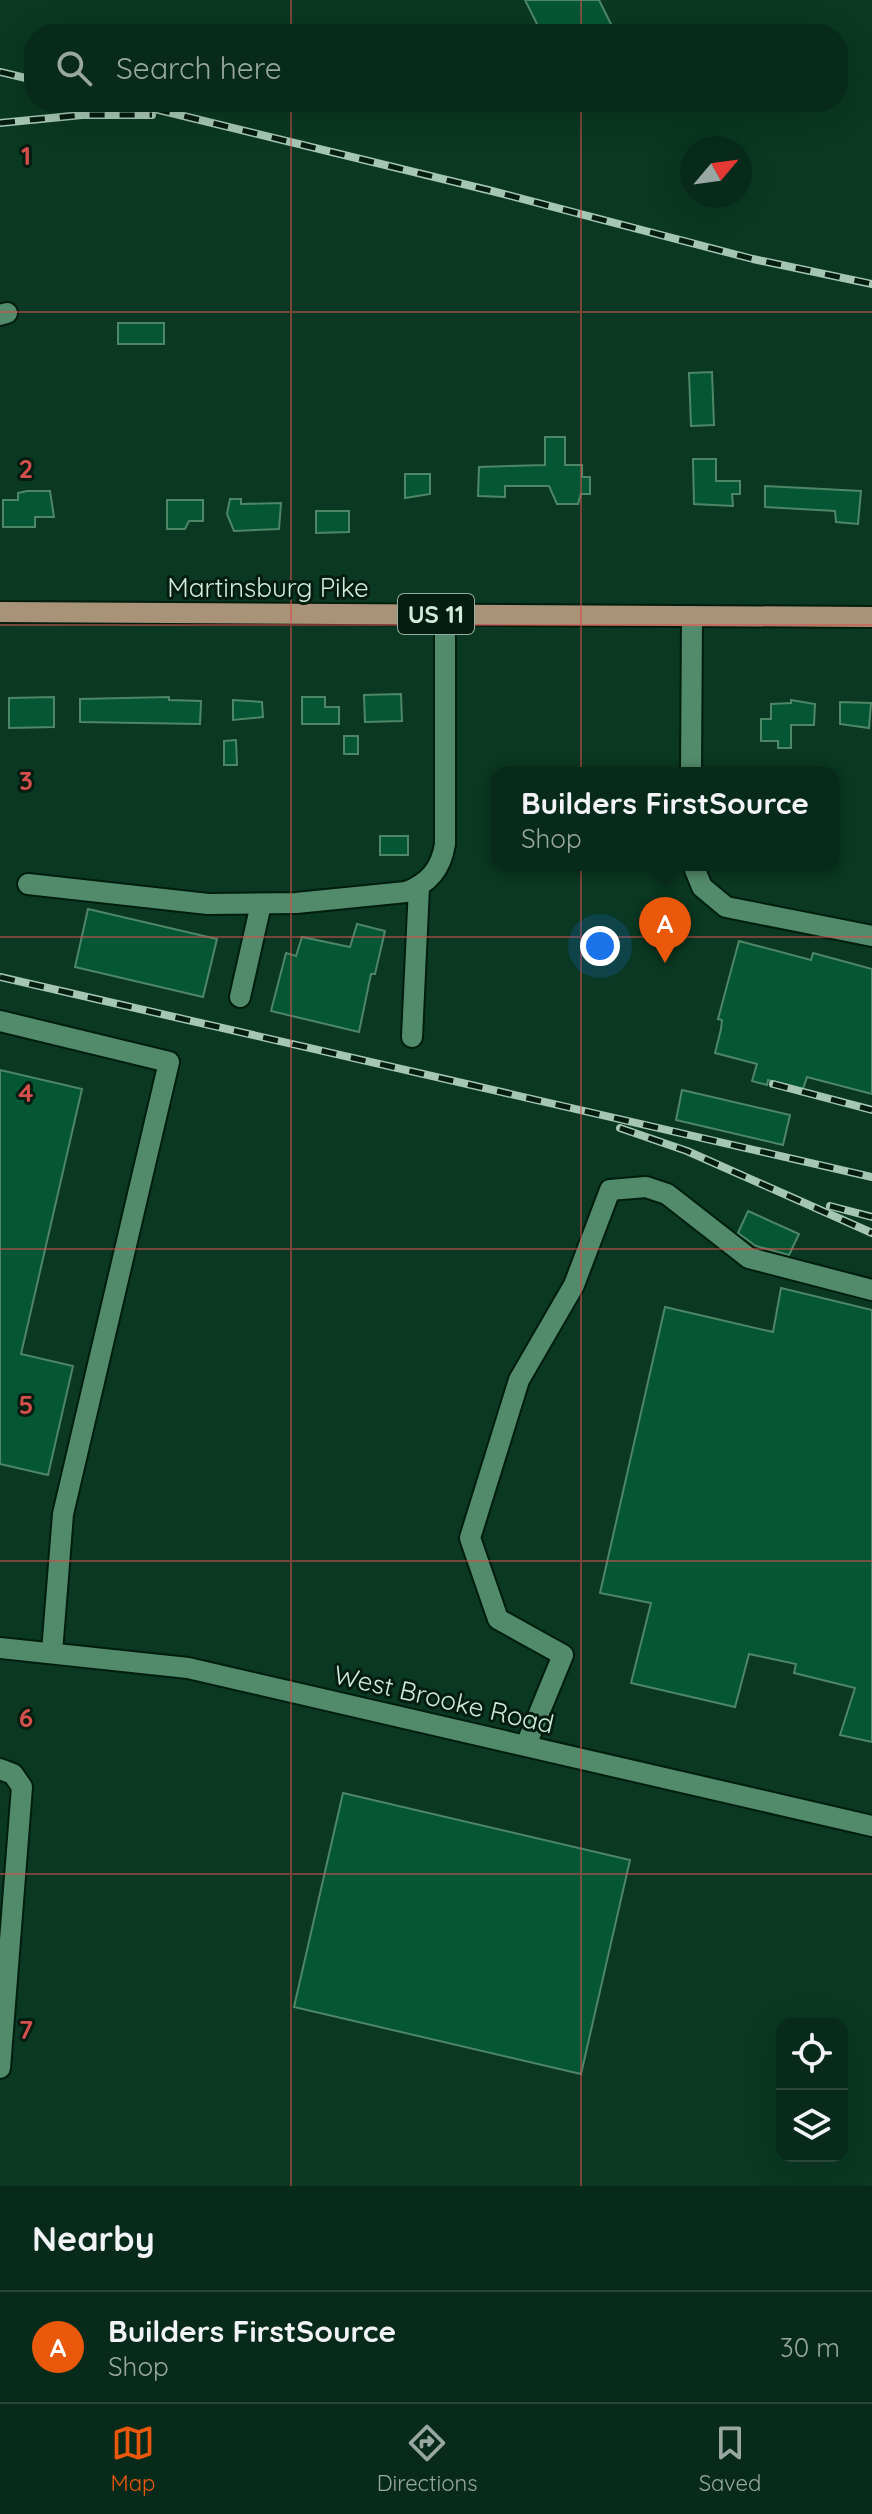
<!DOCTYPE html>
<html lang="en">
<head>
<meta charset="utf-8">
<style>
  :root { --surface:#082a1a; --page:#113223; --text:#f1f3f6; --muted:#98a7a2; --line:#294639; --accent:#ea580c }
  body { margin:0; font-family:Quicksand,sans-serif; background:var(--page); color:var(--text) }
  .controls { position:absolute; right:24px; bottom:24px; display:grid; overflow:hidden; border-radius:16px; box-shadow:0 8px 32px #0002 }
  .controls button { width:72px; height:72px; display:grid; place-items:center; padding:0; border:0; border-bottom:2px solid var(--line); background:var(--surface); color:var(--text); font:40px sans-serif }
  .compass { position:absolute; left:680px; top:136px; width:72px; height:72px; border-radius:50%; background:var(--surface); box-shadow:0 8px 32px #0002; rotate:61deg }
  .you { position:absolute; left:600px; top:946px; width:28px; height:28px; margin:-20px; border:6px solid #fff; border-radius:50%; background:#1a73e8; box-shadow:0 0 0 12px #1a73e833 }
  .badge { display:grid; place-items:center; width:52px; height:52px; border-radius:50%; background:var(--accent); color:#fff; font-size:26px; font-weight:700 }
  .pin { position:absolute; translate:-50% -66px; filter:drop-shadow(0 2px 4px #0008) }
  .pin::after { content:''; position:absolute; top:42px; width:28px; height:24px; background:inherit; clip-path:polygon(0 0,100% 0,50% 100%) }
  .popup { position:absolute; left:491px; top:767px; width:348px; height:104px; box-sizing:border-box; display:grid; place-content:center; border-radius:16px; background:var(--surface); filter:drop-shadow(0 2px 6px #0005); font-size:26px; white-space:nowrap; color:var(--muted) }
  .popup b { font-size:30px; color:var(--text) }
  .popup::after { content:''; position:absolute; left:50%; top:100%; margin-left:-16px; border:16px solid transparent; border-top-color:var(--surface) }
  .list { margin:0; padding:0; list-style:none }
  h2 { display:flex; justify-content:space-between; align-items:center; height:104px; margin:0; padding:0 32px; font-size:34px }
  h2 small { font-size:26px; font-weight:400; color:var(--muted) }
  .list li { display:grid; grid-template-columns:52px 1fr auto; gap:24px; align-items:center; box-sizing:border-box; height:112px; padding:0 32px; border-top:2px solid var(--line) }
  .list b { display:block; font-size:30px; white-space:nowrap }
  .list p { margin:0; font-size:26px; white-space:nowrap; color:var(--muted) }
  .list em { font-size:26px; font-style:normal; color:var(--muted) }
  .icon { flex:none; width:44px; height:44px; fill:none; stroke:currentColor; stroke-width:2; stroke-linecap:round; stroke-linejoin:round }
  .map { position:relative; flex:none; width:872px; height:2186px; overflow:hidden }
  .search { position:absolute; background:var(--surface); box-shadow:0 8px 32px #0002; left:24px; right:24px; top:24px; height:88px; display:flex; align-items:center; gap:20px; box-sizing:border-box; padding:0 28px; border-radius:32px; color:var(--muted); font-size:30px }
  .sheet { height:216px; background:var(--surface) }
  nav { display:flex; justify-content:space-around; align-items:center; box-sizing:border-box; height:112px; border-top:2px solid var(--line); background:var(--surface); font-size:22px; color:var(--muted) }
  nav a { display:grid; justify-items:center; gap:4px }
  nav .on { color:var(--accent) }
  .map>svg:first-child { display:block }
  .building { fill:#055634; stroke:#4e8667; stroke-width:2 }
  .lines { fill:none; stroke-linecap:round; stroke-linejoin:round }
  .minor-casing { stroke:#001d0e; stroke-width:24 }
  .major-casing { stroke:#001d0e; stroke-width:24 }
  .minor { stroke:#528b6b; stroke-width:20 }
  .major { stroke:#a89278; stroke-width:20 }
  .rail-casing { stroke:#a5c6b3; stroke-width:8 }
  .rail { stroke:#051c10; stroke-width:5; stroke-dasharray:15; stroke-linecap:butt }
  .grid { fill:none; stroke:#d54f4c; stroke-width:2; stroke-opacity:0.55 }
  .labels { text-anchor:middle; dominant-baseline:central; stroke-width:6; stroke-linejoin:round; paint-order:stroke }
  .shield { fill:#051c10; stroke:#93ae9e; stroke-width:2 }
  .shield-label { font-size:24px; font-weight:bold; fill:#d0eddb }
  .street-label { font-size:26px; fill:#d0eddb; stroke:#051c10 }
  .grid-label { font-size:26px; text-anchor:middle; font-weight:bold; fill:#d54f4c; stroke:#051c10; stroke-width:6; stroke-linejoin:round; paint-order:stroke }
</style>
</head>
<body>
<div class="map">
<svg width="872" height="2186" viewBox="0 0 872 2186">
  <rect width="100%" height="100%" fill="#0a3822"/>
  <g class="building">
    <path d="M525,0H599L616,34H542Z"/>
    <rect x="118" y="323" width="46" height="21"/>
    <path d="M712,372L714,425L691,426L689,373Z"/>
    <path d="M545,437H565V465H582V477H590V494H581L578,504H557L549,486H505V497L478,496L479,467L545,465Z"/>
    <path d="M693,459H716V481H740V494H732L733,506L694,504Z"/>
    <path d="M405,474H430V494L405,498Z"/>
    <path d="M765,486L861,491L858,524L836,522L835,511L765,507Z"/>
    <path d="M27,491H50L54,517H35V527H3V500H18V493Z"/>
    <path d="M230,499H241V504L281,503L279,529L234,531L227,514Z"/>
    <path d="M167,500H203V521H189L185,529H167Z"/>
    <path d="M316,511H349V532L316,533Z"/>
    <path d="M401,694L402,721L365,722L364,695Z"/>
    <path d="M54,697V727L9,728V698Z"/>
    <path d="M169,697V700L201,701L200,724L80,722V699Z"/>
    <path d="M302,697H325V707H339V724H302Z"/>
    <path d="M233,700L262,702L263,717L233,720Z"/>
    <path d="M791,700L815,704L814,725H791V748H778V741H761V719H771V704L791,703Z"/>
    <path d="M840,702L871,703L869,728L840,724Z"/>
    <rect x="344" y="736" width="14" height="18"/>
    <path d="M236,740L237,765H224V741Z"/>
    <rect x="380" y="836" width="28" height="19"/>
    <path d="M88,909L217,939L203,997L75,967Z"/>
    <path d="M357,924L385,931L375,974H371L359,1032L271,1011L286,953L296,956L302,937L350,947Z"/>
    <path d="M739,941L811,960L813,953L872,969V1094L807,1077L803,1089L768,1080L767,1085L752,1081L757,1064L715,1053L721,1029L722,1020L718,1019Z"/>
    <path d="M0,1070L82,1089L21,1354L73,1366L48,1475L0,1464Z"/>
    <path d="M682,1090L790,1115L783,1145L676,1120Z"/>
    <path d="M748,1211L799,1234L789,1255L756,1246L738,1233Z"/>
    <path d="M781,1288L872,1310V1742L840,1735L855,1688L794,1673L796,1664L749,1654L735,1707L631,1683L651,1603L600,1593L665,1307L773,1332Z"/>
    <path d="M343,1793L630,1860L581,2074L294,2007Z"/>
  </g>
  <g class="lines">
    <defs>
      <g id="minor">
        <path d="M0,315L7,313"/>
        <path d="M691,773L692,616"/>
        <path d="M693,865L702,887L726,907L872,936"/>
        <path d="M28,884L208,904L296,903L406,892C429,883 441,869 445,844V614"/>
        <path d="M240,997L261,904"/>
        <path d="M0,1021L169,1062L63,1514L52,1652"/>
        <path d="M412,1037L419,887"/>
        <path d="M0,1648L188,1668L872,1826"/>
        <path d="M526,1745L563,1655L498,1619L470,1538L519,1380L574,1285L610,1190L646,1187L667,1194L749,1258L872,1290"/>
        <path d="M0,1769L13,1774L22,1787L0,2068"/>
      </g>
      <path id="major" d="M0,612L872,617"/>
    </defs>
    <use href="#minor" class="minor-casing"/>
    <use href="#major" class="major-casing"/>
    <use href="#minor" class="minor"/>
    <use href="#major" class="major"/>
    <defs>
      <g id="rail">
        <path d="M0,72L34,80"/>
        <path d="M126,102L492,191L753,259L872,284"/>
        <path d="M0,123L82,115H152"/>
        <path d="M0,977L872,1177"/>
        <path d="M773,1084L872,1110"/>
        <path d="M620,1128L687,1151L872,1233"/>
        <path d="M830,1206L872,1217"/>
      </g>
    </defs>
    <use href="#rail" class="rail-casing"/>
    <use href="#rail" class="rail"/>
  </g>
  <path class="grid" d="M291,0V34M581,0V34M291,102V2186M581,102V2186M0,312H872M0,625H872M0,937H872M0,1249H872M0,1561H872M0,1874H872"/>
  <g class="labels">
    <rect class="shield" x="398" y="594" width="76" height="40" rx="6"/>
    <g class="shield-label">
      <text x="436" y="614">US 11</text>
    </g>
    <g class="street-label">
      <text x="268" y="587">Martinsburg Pike</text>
      <text transform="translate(444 1699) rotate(13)">West Brooke Road</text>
    </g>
  </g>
  <g class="grid-label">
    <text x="26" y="165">1</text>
    <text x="26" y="478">2</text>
    <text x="26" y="790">3</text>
    <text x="26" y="1102">4</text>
    <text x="26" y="1414">5</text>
    <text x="26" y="1727">6</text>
    <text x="26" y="2039">7</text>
  </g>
</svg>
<div class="controls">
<button><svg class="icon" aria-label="locate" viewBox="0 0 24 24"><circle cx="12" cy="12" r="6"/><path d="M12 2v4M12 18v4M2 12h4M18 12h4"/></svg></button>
<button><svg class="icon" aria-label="layers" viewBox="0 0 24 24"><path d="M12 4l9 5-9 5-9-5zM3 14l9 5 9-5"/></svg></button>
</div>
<svg class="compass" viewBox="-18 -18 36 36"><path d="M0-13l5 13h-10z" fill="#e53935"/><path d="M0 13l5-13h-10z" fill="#98a7a2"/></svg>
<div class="you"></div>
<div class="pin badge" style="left:665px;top:963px">A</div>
<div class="popup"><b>Builders FirstSource</b>Shop</div>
<div class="search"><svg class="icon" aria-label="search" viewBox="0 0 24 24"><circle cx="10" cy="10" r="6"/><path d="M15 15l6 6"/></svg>Search here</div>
</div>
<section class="sheet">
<h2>Nearby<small></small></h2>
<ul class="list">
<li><span class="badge">A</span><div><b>Builders FirstSource</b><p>Shop</p></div><em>30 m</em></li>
</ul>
</section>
<nav>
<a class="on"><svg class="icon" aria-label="map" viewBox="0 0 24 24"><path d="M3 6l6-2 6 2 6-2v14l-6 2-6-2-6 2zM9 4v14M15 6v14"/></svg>Map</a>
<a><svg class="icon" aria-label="directions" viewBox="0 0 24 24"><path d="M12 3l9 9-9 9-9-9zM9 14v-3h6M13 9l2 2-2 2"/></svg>Directions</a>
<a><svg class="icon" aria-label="saved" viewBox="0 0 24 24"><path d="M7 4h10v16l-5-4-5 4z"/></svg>Saved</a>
</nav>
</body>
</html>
